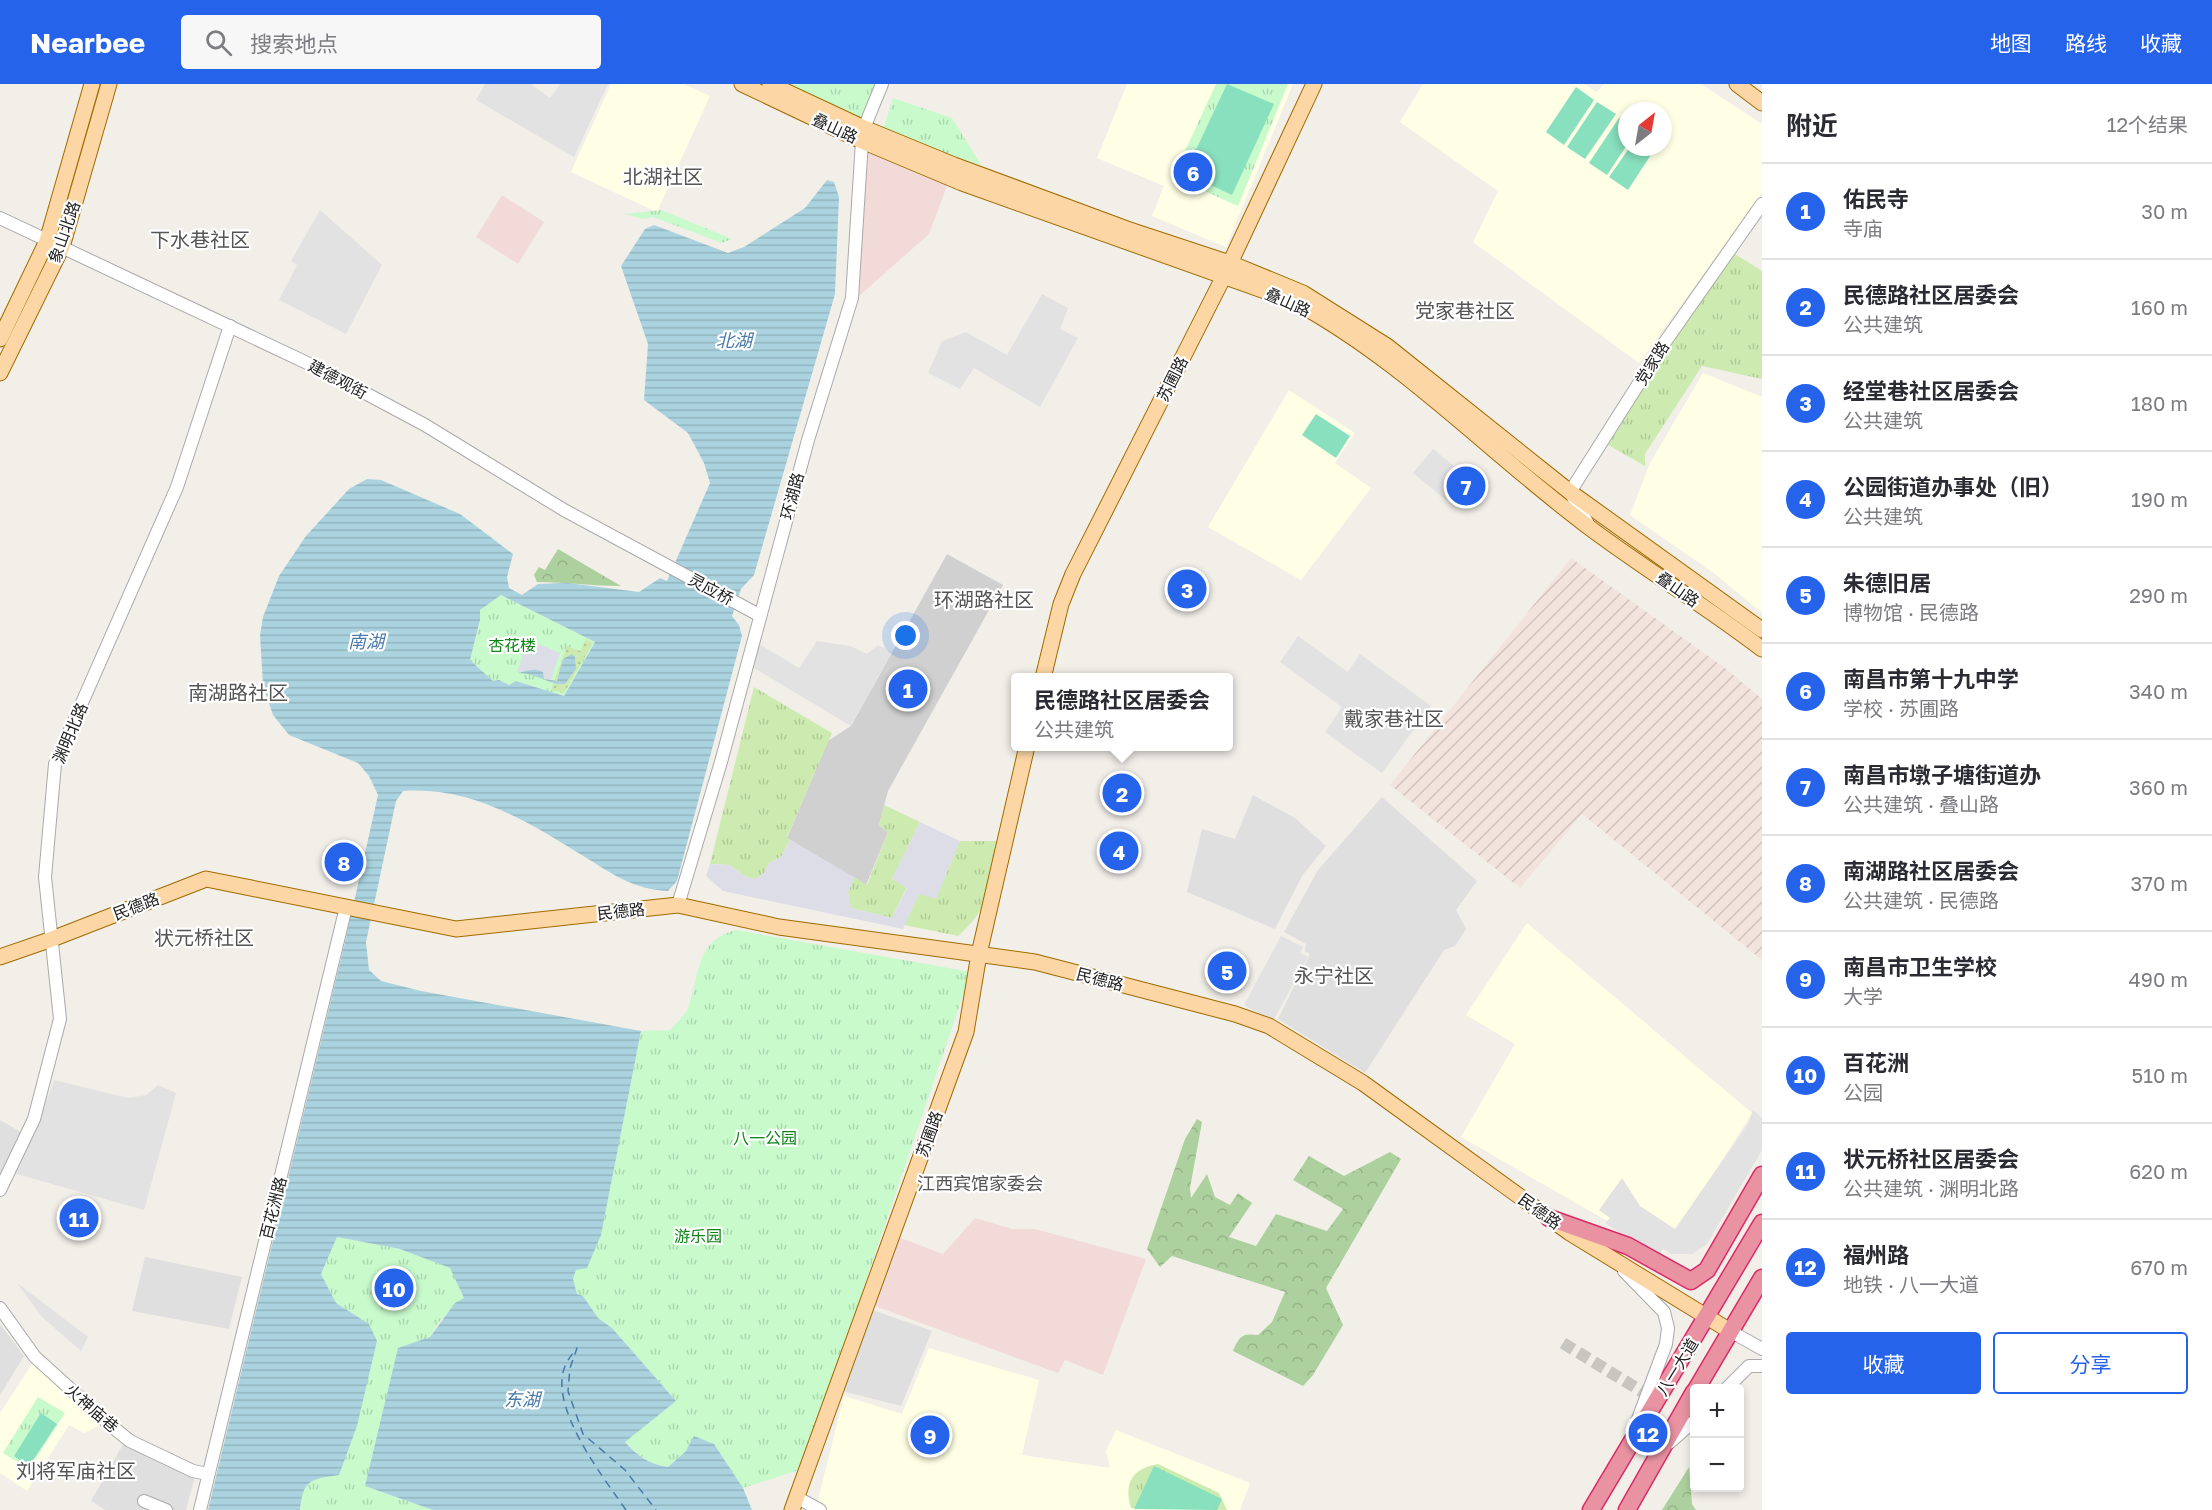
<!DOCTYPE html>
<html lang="zh">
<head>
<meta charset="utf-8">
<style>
  :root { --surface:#fff; --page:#f7f7f7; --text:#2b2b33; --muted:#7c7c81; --line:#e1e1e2; --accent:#2563eb }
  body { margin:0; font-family:"Golos Text","Noto Sans SC",sans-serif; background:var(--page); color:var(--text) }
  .controls { position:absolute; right:18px; bottom:18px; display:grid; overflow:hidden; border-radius:6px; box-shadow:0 3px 9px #0003 }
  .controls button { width:54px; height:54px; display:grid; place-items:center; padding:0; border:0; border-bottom:2px solid var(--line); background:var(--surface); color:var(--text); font:30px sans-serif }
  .compass { position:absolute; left:1618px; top:18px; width:54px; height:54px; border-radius:50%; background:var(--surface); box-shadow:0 3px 9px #0003; rotate:31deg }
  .you { position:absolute; left:906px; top:552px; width:21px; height:21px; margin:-15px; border:4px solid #fff; border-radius:50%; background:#1a73e8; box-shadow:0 0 0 9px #1a73e833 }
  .badge { display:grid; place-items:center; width:39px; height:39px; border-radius:50%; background:var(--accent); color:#fff; font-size:20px; font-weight:700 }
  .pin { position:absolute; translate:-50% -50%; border:3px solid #fff; box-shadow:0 2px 6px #0006 }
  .popup { position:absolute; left:1011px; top:589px; width:222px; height:78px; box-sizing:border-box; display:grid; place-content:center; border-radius:6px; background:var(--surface); filter:drop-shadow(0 2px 4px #0005); font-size:20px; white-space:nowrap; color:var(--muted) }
  .popup b { font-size:22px; color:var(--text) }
  .popup::after { content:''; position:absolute; left:50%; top:100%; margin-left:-12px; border:12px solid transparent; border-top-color:var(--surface) }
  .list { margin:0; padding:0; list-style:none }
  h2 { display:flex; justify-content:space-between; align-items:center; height:78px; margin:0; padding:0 24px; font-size:26px }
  h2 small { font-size:20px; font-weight:400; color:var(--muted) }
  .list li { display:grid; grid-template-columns:39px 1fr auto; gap:18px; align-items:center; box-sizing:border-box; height:96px; padding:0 24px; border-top:2px solid var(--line) }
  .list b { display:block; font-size:22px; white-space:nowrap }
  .list p { margin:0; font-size:20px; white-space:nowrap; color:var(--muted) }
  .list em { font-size:20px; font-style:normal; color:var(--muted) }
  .actions { display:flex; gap:12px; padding:18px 24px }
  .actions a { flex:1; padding:14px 0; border:2px solid var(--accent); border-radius:6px; text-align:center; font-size:21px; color:var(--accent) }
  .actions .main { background:var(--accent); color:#fff }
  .icon { flex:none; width:33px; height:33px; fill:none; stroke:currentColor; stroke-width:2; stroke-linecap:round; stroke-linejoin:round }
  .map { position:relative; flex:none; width:1762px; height:1426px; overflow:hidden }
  header { display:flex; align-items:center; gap:36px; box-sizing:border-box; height:84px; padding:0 30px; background:var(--accent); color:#fff }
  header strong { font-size:28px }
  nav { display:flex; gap:33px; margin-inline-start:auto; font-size:21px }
  .search { width:420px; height:54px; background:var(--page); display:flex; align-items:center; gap:15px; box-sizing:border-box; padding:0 21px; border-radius:6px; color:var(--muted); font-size:22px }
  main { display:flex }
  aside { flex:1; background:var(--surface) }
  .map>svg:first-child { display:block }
  .residential { fill:#e0dfdf }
  .commercial { fill:#f2dad9 }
  .education { fill:#ffffe5; fill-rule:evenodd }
  .religious { fill:#d0d0d0 }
  .military { fill:url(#military-furrows) }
  .grass { fill:url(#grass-tufts) }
  .forest { fill:url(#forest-crowns) }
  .park { fill:url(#park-tufts) }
  .garden { fill:url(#garden-dots) }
  .pitch { fill:#88e0be }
  .parking { fill:#e2e2e2 }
  .plaza { fill:#dddde8 }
  .water { fill:url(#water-rules); fill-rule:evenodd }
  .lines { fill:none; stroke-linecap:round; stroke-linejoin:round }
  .ferry { stroke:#4a7aab; stroke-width:1.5; stroke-dasharray:8 6; stroke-linecap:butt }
  .minor-tunnel { stroke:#c8c6c1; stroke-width:12; stroke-dasharray:12 6; stroke-linecap:butt }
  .minor-casing { stroke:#a9a9a9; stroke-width:14 }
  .major-casing { stroke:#a06b00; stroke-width:17 }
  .highway-casing { stroke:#dc2a67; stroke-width:19 }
  .minor { stroke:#fff; stroke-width:12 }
  .major { stroke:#fcd6a4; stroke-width:15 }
  .highway { stroke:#e892a2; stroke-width:16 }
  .labels { text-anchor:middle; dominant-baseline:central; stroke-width:4.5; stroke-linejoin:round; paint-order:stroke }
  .street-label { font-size:16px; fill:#222; stroke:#fff }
  .park-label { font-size:16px; fill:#0c8416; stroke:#fff }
  .water-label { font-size:18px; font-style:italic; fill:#4a7aab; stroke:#fff }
  .neighbourhood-label { font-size:18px; fill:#555; stroke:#fff }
  .quarter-label { font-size:20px; fill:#555; stroke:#fff }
</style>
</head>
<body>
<header>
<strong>Nearbee</strong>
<div class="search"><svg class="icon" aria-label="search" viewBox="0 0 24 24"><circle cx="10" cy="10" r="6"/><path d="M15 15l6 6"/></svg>搜索地点</div>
<nav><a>地图</a><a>路线</a><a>收藏</a></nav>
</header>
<main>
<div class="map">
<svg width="1762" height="1426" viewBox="0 0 1762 1426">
  <defs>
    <pattern id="military-furrows" width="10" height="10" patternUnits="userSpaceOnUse" patternTransform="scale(1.5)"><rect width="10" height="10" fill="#f3e3dd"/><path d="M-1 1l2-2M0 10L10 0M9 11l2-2" fill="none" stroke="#d0c2bd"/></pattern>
    <pattern id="grass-tufts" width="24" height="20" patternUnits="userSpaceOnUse" patternTransform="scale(1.5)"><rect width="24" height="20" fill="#cdebb0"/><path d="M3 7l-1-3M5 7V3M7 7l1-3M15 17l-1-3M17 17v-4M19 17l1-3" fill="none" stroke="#b0c997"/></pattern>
    <pattern id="forest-crowns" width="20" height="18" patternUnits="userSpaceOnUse" patternTransform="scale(1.5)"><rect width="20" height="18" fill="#add19e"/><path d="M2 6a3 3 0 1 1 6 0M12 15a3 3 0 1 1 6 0" fill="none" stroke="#95b388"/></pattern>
    <pattern id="park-tufts" width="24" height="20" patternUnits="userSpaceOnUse" patternTransform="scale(1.5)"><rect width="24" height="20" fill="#c8facc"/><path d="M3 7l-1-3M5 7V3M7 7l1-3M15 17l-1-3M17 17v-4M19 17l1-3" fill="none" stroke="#acd6af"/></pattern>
    <pattern id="garden-dots" width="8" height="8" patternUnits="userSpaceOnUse" patternTransform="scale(1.5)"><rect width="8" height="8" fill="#cdebb0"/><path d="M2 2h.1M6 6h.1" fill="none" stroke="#b0c997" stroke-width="1.8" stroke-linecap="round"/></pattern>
    <pattern id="water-rules" width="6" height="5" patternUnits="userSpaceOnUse" patternTransform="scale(1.5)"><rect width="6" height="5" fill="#aad3df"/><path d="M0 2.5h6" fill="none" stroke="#92b5bf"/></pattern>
  </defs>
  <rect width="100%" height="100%" fill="#f2efe9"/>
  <g class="residential">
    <path d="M1253,711L1295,734L1326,762L1302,792L1275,845L1187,808L1202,745L1235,755Z"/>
    <path d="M1382,713L1477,797L1456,826L1466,845L1455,862L1444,866L1365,989L1278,935L1310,870L1305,867L1306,860L1284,848L1318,786Z"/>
    <path d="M0,1036L21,1048L0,1092Z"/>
    <path d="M145,1173L242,1193L229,1245L132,1227Z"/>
    <path d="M870,1225L932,1247L901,1322L838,1306Z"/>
    <path d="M0,1240L24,1272L0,1311Z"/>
    <path d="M125,1357L195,1392L186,1426H105L91,1417Z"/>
  </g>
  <g class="commercial">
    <path d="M866,68L947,102L929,150L858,213Z"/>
    <path d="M502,111L544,138L518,180L476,153Z"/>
    <path d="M975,1134L1012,1145H1035L1146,1175L1103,1291L1065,1276L1058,1289L872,1221L898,1153L943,1170Z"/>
  </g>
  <g class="education">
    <path d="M611,0H684L710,12L657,128L571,88Z"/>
    <path d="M1127,0H1293L1226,163L1152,132L1164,102L1097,74Z"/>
    <path d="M1423,0H1584L1597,8L1604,0H1701L1762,40V109L1639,279L1473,158L1498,107L1400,38ZM1627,27H1663V63H1627Z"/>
    <path d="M1703,289L1762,313V529L1711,487L1630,431L1650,379Z"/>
    <path d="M1289,306L1355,349L1335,379L1371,404L1301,496L1208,443Z"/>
    <path d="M1527,839L1752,1029L1663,1169L1461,1053L1515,960L1466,931Z"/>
    <path d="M929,1264L1039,1296L1022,1371L1110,1384L1106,1367L1116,1346L1250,1399L1240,1426H829L817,1420L844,1312L902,1330Z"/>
    <path d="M34,1277L105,1339L84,1349L69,1341L27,1407L0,1389V1329Z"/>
  </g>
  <path class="religious" d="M947,470L1003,501L888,707L879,741L888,748L866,801L787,754L828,657L851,642Z"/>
  <path class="military" d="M1571,474L1725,584L1762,615V876L1582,730L1520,804L1390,701Z"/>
  <g class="grass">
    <path d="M1735,170L1762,187V295L1702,282L1645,370V382L1608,361L1673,256Z"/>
    <path d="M754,603L832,649L787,753L790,756L781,773L769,779L764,789L756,795L746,793L729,781L710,780Z"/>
    <path d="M884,721L920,738L892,795L907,803L892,834L851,824L848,809L854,793L867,801L888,748L879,741Z"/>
    <path d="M960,757H1000C992,797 991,824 958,852L904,841L919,809L936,814Z"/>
    <path d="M1158,1380L1219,1409L1227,1426L1131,1424C1123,1399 1133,1384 1158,1380Z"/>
  </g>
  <g class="forest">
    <path d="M558,465L621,502C593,502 565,498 537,498L534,491L539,483L545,486Z"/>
    <path d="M1197,1035L1202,1038L1190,1104L1191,1114L1207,1090L1215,1113L1230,1121L1238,1109L1252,1119L1229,1153L1256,1162L1276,1130L1327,1147L1343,1125L1293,1096L1309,1072L1344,1092L1390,1068L1401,1075L1326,1204L1343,1241L1313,1291L1303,1302L1233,1267C1239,1252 1242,1249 1258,1251L1272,1238L1285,1208L1172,1172L1160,1183L1147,1165L1185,1055Z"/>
    <path d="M1689,1383L1692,1420L1696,1426H1662Z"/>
  </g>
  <g class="park">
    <path d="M785,0H876L861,37Z"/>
    <path d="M1216,0H1288L1238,122L1173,93Z"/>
    <path d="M893,14L952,34L981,81L882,49Z"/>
    <path d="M661,126L732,155L722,159L653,133L643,135L625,130Z"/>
    <path d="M501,511L595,558L564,612L517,597L509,601L499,596L493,597L470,576L480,537V526Z"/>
    <path d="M736,846L971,888L802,1385L743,1404L714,1360L686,1367L668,1383C648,1380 638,1372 625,1357L676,1317L612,1244L598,1234L583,1212L577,1211L573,1195L576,1186L601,1151L641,947L670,946C676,939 685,932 688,924C700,892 695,856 736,846Z"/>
    <path d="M337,1153L400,1165L451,1184L464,1215L439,1238L430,1253L365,1402L433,1426H300L302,1407L312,1395L369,1240L336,1219L321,1190Z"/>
    <path d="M38,1313L65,1329L29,1385L3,1369Z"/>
  </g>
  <path class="garden" d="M586,555L593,559L564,609L551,606L567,562L580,567Z"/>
  <g class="pitch">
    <path d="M1227,0L1274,20L1232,111L1185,89Z"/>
    <path d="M1576,3L1594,16L1564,61L1546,48Z"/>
    <path d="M1597,18L1616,30L1585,75L1567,63Z"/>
    <path d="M1619,34L1627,39V61L1607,91L1589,79Z"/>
    <path d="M1630,63H1656L1628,106L1609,93Z"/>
    <path d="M1316,330L1350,352L1336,374L1302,351Z"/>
    <path d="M41,1329L57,1340L29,1382L14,1372Z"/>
    <path d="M1154,1382L1222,1415L1217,1426L1134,1425Z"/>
  </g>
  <g class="parking">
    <path d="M485,0H531L550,14L560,0H608L574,73L476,16Z"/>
    <path d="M320,126L382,181L346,250L279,216L297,181L291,177Z"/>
    <path d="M1042,210L1068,224L1060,245L1078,254L1040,323L974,284L960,305L928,289L942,257L966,248L1007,271Z"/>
    <path d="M1433,365L1466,392L1446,416L1413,389Z"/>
    <path d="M1298,552L1348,588L1360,570L1431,622L1382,689L1325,648L1342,623L1280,578Z"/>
    <path d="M817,557L850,562L867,570L878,561L892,568L851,642L754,584L759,560L799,584Z"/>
    <path d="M1281,852L1303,863L1300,869L1308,873L1273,937L1244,921Z"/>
    <path d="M54,996L128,1014L146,1011L158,1001L176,1009L144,1126L13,1089L40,1035Z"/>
    <path d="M1753,1026L1762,1034V1066L1707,1160L1692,1170H1671L1663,1165L1658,1174L1605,1139L1610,1134L1599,1126L1622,1094L1640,1122L1675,1145L1748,1040Z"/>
    <path d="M17,1199L88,1253L81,1267L43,1234Z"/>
  </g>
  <g class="plaza">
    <path d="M528,556L560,569L550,598L531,587L517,588Z"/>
    <path d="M920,738L960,757L936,815L919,810L903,845L723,807L706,792L710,780L729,781L746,793L756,795L764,789L769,779L781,773L790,756L854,793L848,809L851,824L892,834L907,804L892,795Z"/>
  </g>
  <g class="water">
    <path d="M827,96L834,98L839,113L835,210L754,491L741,505L732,532L739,541L742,552L677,797L668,807C633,805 614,791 585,773C528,738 472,702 403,707L396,717L366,858L369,886L381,897L421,907L641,947L601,1151L587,1184L576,1186L573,1195L577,1210L583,1212L598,1234L612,1244L676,1317L625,1358C638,1372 648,1380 668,1383L686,1367L694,1352L714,1360L743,1404L752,1426H433L365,1402L398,1264L430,1253L455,1219L464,1214L450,1184L400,1165L337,1153L321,1190L336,1219L369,1240L377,1257L357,1342L339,1391C311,1395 303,1395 300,1426H208L346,854L378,711L369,692L358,679L289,651L273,631L263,601L260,551L263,533L279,492L306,452L349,405L367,395L381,396L460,430L513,470L507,493L509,504L522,511L538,500L568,499L639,508L660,494L667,497L710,399L704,379L688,349L644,316L648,260L621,182L645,145L654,141L728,169L744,163L805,124ZM501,511L595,558L564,612L516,597L509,601L499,596L493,597L470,576L480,536V526Z"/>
    <path d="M572,570L575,573L576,585L565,600H556L529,590L518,589C525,588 532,583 543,588L544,595L557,597L563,575Z"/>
  </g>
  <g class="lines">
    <path class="ferry" d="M626,1426C604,1394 546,1321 566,1280C569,1274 573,1269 577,1264L570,1284L568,1307L583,1350L625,1386L656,1426"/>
    <path class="minor-tunnel" d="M1563,1259L1646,1310"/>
    <defs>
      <g id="minor">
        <path d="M0,134L322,286L425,341L564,426L759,531"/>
        <path d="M1588,440L1570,408L1665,258L1762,120"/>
        <path d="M678,821L721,678L808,356L852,214L862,57L864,44L882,0"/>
        <path d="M0,1106L34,1035L60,935L45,793L55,680L177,403L230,242"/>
        <path d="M1624,1187L1664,1228L1668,1244L1666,1260L1635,1343"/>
        <path d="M0,1224L35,1273L109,1340L130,1357L193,1387L208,1390"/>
        <path d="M1730,1247L1762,1265"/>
        <path d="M1727,1304L1749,1282H1762"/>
        <path d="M1669,1359L1694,1337"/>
        <path d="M796,1413L820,1426"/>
        <path d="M144,1417L166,1426"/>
        <path d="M200,1426L346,823"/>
      </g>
      <g id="major">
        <path d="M742,0L862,57L962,99L1293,217C1403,276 1491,370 1590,444C1646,486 1706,522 1762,565"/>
        <path d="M770,0L864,44L954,81L1127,145L1230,179L1303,209L1387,262L1570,408L1762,546"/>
        <path d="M1737,0L1762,19"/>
        <path d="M0,255L47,157L92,0"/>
        <path d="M0,289L62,163L109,0"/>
        <path d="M1043,594L1061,520L1073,490L1224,192L1314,0"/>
        <path d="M0,873L52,855L206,795L456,845L678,821L779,843L1035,878L1235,930L1269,942L1363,999L1570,1149L1730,1247"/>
        <path d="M792,1426L966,948L979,870L1027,662"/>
      </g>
      <g id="highway">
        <path d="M1549,1134L1628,1162L1691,1197L1707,1186L1762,1091"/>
        <path d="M1697,1304L1762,1194"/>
        <path d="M1591,1426L1762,1139"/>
        <path d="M1627,1426L1694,1308"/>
      </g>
    </defs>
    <use href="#minor" class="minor-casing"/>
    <use href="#major" class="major-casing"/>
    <use href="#highway" class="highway-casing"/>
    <use href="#minor" class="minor"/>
    <use href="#major" class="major"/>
    <use href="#highway" class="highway"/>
  </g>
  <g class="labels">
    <g class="street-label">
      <text transform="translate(835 44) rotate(25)">叠山路</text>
      <text transform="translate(64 148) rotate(-71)">象山北路</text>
      <text transform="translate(1288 218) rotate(24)">叠山路</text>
      <text transform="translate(1652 279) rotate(-58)">党家路</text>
      <text transform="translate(338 295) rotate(28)">建德观街</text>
      <text transform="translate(1172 295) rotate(-63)">苏圃路</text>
      <text transform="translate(792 412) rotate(-75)">环湖路</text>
      <text transform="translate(711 505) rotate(28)">灵应桥</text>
      <text transform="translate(1678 505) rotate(35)">叠山路</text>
      <text transform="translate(70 649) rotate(-67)">渊明北路</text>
      <text transform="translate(136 822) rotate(-21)">民德路</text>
      <text transform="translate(621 827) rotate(-6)">民德路</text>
      <text transform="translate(1100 895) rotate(14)">民德路</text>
      <text transform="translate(929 1050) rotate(-70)">苏圃路</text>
      <text transform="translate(273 1124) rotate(-76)">百花洲路</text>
      <text transform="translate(1540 1127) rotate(36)">民德路</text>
      <text transform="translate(1677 1283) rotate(-58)">八一大道</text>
      <text transform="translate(92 1324) rotate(41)">火神庙巷</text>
    </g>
    <g class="park-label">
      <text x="512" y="561">杏花楼</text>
      <text x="765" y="1054">八一公园</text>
      <text x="698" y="1152">游乐园</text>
    </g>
    <g class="water-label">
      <text x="734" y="256">北湖</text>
      <text x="366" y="557">南湖</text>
      <text x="522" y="1315">东湖</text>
    </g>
    <g class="neighbourhood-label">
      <text x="980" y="1099">江西宾馆家委会</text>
    </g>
    <g class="quarter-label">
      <text x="663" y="92">北湖社区</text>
      <text x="200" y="155">下水巷社区</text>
      <text x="1465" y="226">党家巷社区</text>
      <text x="984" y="515">环湖路社区</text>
      <text x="238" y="608">南湖路社区</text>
      <text x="1394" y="634">戴家巷社区</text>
      <text x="204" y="853">状元桥社区</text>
      <text x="1334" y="891">永宁社区</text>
      <text x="76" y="1386">刘将军庙社区</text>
    </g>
  </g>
</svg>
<div class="controls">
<button>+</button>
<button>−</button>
</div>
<svg class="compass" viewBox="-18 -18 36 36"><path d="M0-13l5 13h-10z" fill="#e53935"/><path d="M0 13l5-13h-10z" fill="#7c7c81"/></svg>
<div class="you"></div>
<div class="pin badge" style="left:908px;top:605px">1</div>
<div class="pin badge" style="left:1122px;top:709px">2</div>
<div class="popup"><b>民德路社区居委会</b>公共建筑</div>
<div class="pin badge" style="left:1187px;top:505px">3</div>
<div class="pin badge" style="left:1119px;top:767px">4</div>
<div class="pin badge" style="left:1227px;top:887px">5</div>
<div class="pin badge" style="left:1193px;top:88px">6</div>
<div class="pin badge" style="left:1466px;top:402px">7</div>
<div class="pin badge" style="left:344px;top:778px">8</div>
<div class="pin badge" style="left:930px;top:1351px">9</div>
<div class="pin badge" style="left:394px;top:1204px">10</div>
<div class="pin badge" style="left:79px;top:1134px">11</div>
<div class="pin badge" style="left:1648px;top:1349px">12</div>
</div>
<aside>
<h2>附近<small>12个结果</small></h2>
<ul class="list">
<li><span class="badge">1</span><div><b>佑民寺</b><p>寺庙</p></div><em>30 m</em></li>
<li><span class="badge">2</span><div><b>民德路社区居委会</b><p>公共建筑</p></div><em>160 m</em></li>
<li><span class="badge">3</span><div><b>经堂巷社区居委会</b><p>公共建筑</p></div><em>180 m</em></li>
<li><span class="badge">4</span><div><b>公园街道办事处（旧）</b><p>公共建筑</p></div><em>190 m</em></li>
<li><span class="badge">5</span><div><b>朱德旧居</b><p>博物馆 · 民德路</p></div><em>290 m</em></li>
<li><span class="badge">6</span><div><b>南昌市第十九中学</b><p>学校 · 苏圃路</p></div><em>340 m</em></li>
<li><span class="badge">7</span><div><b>南昌市墩子塘街道办</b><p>公共建筑 · 叠山路</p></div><em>360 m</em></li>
<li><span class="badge">8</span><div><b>南湖路社区居委会</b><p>公共建筑 · 民德路</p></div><em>370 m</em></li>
<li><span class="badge">9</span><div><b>南昌市卫生学校</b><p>大学</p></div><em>490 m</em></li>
<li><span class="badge">10</span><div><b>百花洲</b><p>公园</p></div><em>510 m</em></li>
<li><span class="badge">11</span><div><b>状元桥社区居委会</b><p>公共建筑 · 渊明北路</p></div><em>620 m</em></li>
<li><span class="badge">12</span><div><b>福州路</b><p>地铁 · 八一大道</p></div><em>670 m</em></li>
</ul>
<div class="actions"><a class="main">收藏</a><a>分享</a></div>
</aside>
</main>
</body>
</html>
